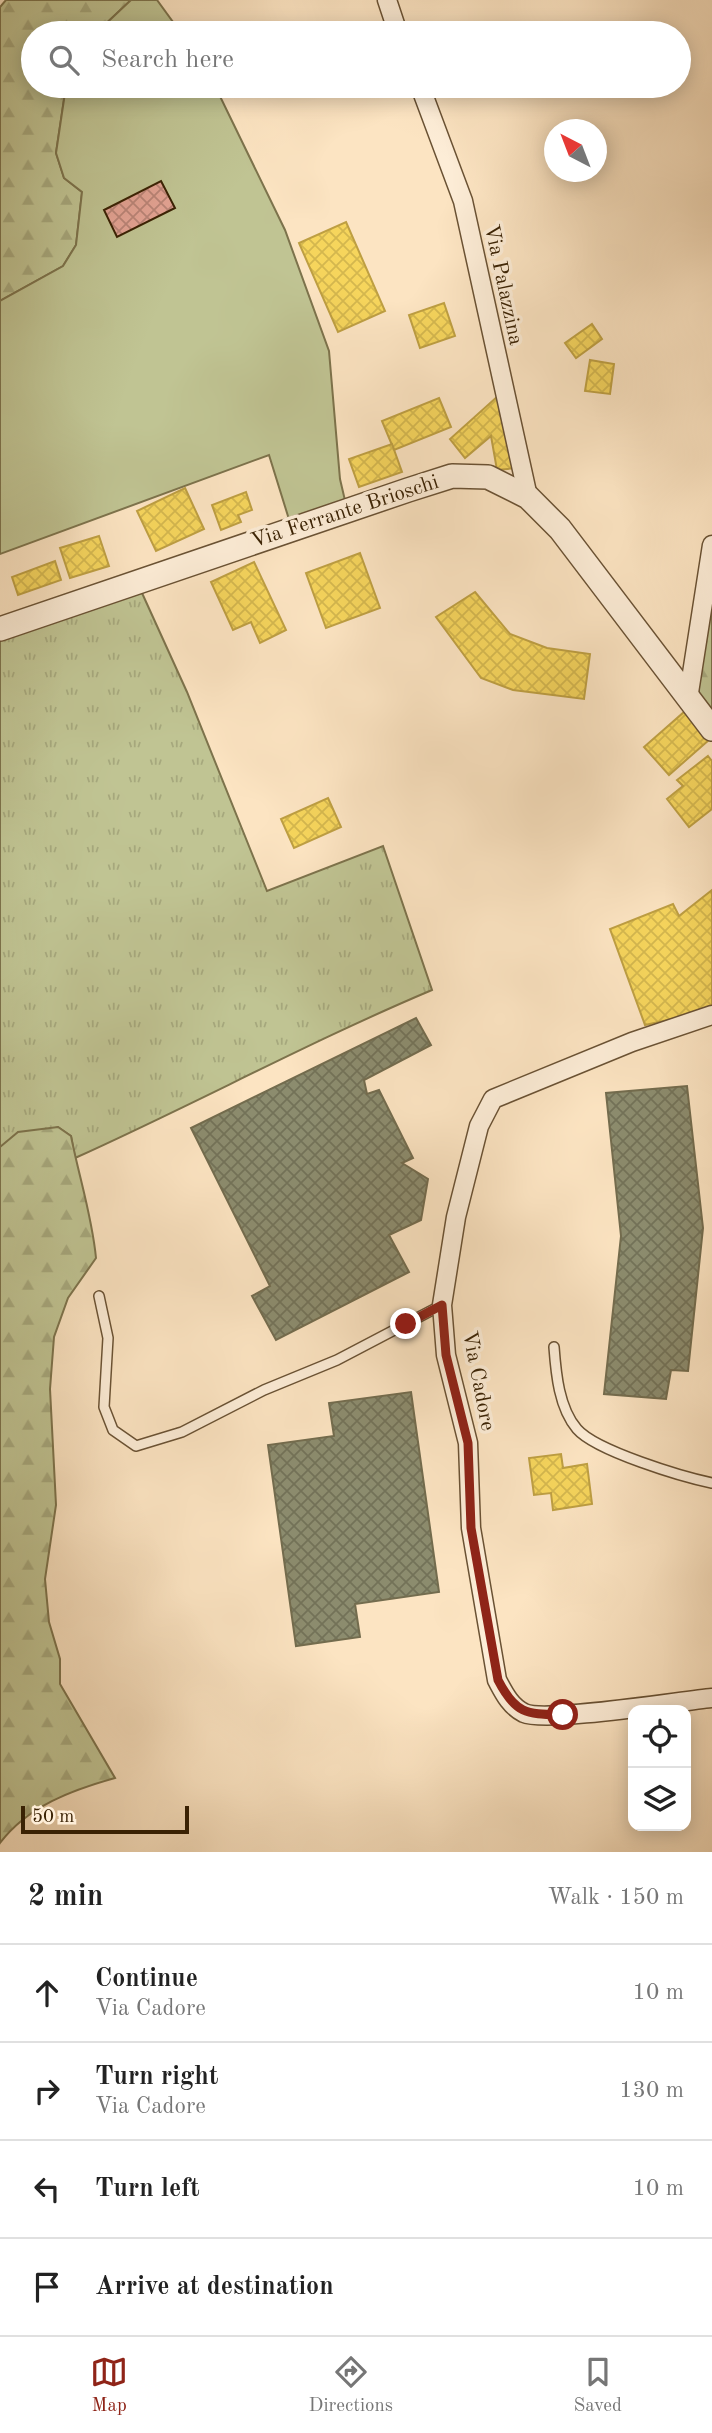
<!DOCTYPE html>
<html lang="en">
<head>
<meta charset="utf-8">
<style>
  :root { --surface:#fff; --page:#f2f2f2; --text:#222; --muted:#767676; --line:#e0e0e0; --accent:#8f2418 }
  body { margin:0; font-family:"Old Standard TT",serif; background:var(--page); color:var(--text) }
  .controls { position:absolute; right:21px; bottom:21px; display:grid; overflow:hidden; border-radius:14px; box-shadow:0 4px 18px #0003 }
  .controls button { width:63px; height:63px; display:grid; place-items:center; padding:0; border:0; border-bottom:2px solid var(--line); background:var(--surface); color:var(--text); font:35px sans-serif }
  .compass { position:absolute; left:544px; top:119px; width:63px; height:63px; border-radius:50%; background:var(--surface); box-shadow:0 4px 18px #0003; rotate:318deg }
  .scale { position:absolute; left:21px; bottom:18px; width:168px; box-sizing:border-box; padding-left:7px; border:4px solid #3a2204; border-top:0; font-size:19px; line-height:24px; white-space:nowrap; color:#3a2204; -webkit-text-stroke:5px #fdedd7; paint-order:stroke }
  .stop { position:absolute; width:21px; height:21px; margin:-16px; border:5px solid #8f2418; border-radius:50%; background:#fff }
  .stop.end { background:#8f2418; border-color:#fff; box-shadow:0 2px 7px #0008 }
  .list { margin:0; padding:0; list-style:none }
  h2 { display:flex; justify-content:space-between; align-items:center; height:91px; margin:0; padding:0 28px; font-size:30px }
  h2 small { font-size:23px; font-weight:400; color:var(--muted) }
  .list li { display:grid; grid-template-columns:46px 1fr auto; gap:21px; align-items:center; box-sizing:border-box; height:98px; padding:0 28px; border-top:2px solid var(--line) }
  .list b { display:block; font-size:26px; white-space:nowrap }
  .list p { margin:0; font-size:23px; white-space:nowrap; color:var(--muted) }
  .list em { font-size:23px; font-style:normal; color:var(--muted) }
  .icon { flex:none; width:38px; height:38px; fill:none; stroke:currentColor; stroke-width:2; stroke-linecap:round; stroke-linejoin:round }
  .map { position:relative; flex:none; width:712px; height:1852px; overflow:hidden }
  .search { position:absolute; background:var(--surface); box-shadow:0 4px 18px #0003; left:21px; right:21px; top:21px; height:77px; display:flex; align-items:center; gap:18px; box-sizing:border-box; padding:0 24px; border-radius:38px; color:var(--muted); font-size:26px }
  .sheet { height:483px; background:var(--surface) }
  nav { display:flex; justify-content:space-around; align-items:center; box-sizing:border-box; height:98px; border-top:2px solid var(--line); background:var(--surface); font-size:19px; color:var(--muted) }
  nav a { display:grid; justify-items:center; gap:4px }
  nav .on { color:var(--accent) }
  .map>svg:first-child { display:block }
  .grass { fill:url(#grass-tufts); stroke:#7d734c; stroke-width:2 }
  .forest { fill:url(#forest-firs); stroke:#7d734c; stroke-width:2 }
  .garden { fill:#c0c493; stroke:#7d734c; stroke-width:2 }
  .homes { fill:url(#homes-cross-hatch); stroke:#be9f42; stroke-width:2 }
  .industry { fill:url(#industry-cross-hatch); stroke:#736c4e; stroke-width:2 }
  .building { fill:url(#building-cross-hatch); stroke:#3a2204; stroke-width:2 }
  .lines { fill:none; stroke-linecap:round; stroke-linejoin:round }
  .service-casing { stroke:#6a5234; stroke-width:12 }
  .minor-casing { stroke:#6a5234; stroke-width:21 }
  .tertiary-casing { stroke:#6a5234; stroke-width:26 }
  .service { stroke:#fdedd7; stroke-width:9 }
  .minor { stroke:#fdedd7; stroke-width:18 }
  .tertiary { stroke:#fdedd7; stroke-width:23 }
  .route { stroke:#8f2418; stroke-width:9 }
  .labels { text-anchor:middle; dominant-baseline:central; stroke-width:7; stroke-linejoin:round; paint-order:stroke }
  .street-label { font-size:21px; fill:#3a2204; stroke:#fdedd7 }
</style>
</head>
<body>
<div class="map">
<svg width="712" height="1852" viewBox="0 0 712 1852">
  <defs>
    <pattern id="grass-tufts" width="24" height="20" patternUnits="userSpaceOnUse" patternTransform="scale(1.75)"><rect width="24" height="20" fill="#c0c493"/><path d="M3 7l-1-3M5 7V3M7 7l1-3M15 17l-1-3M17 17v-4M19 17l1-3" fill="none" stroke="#a6a87d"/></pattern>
    <pattern id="forest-firs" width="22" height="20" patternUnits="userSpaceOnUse" patternTransform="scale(1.75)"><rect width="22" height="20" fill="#c0c493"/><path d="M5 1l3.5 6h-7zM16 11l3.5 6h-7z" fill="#a6a87d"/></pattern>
    <pattern id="homes-cross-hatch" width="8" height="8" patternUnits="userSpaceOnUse" patternTransform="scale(1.75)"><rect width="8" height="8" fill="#f6d55c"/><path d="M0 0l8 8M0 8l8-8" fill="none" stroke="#d4b74e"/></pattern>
    <pattern id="industry-cross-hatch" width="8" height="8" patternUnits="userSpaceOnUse" patternTransform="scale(1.75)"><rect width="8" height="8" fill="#8c8c6e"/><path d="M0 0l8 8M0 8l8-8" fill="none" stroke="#737258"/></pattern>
    <pattern id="building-cross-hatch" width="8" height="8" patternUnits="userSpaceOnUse" patternTransform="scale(1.75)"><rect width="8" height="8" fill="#e3a394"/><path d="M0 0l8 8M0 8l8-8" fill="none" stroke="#b98477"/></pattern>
  </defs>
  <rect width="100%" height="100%" fill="#fce4c2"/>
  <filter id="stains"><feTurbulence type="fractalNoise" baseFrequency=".00286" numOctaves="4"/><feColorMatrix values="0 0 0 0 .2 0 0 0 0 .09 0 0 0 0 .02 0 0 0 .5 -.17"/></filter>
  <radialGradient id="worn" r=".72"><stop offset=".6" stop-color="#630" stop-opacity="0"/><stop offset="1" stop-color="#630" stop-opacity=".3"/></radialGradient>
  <path class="grass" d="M137,582L187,692L267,891L383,846L432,990C311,1041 195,1104 75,1158L71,1136L58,1127L0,1147V629Z"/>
  <g class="forest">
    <path d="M6,0H131L96,33H33V86H66L56,153L64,178L82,192L76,245L63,266L0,301V7Z"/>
    <path d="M712,545V729C676,681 703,600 712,545Z"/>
    <path d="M58,1127L71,1136C79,1177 92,1216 96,1258L68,1298L54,1337L50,1389L56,1505L45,1579L49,1622L60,1659V1684L115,1778C72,1790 28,1806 0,1843V1147L18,1132Z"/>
  </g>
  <g class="garden">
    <path d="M131,0H157L181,33H96Z"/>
    <path d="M66,86H215L285,230L329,351L340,479L347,509L292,529L269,455L0,554V301L63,266L76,245L82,192L64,178L56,153Z"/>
  </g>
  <g class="homes">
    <path d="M346,222L385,311L338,332L299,243Z"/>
    <path d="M444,303L455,336L420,348L409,315Z"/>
    <path d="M592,324L602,339L576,358L565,343Z"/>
    <path d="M590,360L614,364L610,394L585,391Z"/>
    <path d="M499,395L516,468L497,470L491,436L465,458L450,439Z"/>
    <path d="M439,398L451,427L394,450L382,421Z"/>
    <path d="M392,444L402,472L359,487L349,459Z"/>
    <path d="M185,488L204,529L156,551L137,511Z"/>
    <path d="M246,492L252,510L238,515L241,522L221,530L212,505Z"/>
    <path d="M99,536L109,566L70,578L60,548Z"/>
    <path d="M360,553L380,608L326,628L306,573Z"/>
    <path d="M55,561L61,580L18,595L12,577Z"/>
    <path d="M254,562L286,630L260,643L251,622L233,630L211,582Z"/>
    <path d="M475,592L510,634L547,648L590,654L584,699L513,690L481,678L436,617Z"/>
    <path d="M684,712L709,740L669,775L644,747Z"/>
    <path d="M708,756L712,761V809L689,827L667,799L683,786L677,780Z"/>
    <path d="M328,798L341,827L294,848L281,819Z"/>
    <path d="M712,890V1006L682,1017L645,1025L610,929L673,904L679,916Z"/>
    <path d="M561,1454L563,1468L587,1464L592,1504L553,1510L551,1493L534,1495L529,1458Z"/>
  </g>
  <g class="industry">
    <path d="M416,1018L431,1045L364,1080L367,1094L379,1090L413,1158L402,1163L428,1179L421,1220L389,1235L409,1272L276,1340L252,1296L270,1286L191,1128Z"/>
    <path d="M687,1086L703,1228L688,1371L671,1370L666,1399L604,1394L621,1236L606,1093Z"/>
    <path d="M411,1392L439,1592L355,1604L360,1637L296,1646L268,1445L334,1436L329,1403Z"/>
  </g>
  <path class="building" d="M161,181L175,208L117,237L104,210Z"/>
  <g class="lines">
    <defs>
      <g id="service">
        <path d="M99,1296L108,1338L104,1407L113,1430L136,1446L182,1432L264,1390L337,1360L442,1305"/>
        <path d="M554,1347C556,1374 559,1408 577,1429C596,1451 683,1477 712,1483"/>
      </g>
      <g id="minor">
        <path d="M387,0L398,33"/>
        <path d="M420,86L463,201L528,497"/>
        <path d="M688,699L712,545"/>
        <path d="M712,1015L632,1042L493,1099L479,1126L456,1217L442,1305L446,1355L468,1443L471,1528L497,1680C504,1693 510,1706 524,1713C546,1723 680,1701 712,1698"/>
      </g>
      <path id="tertiary" d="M0,629L408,490L452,476L488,477L528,497L560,529L712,729"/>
    </defs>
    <use href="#service" class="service-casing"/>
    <use href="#minor" class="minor-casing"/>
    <use href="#tertiary" class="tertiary-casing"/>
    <use href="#service" class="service"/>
    <use href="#minor" class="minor"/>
    <use href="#tertiary" class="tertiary"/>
  </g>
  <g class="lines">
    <path class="route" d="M406,1324L442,1305L446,1355L468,1443L471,1528L498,1680C516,1715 527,1714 563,1715"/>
  </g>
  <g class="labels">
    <g class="street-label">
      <text transform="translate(503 285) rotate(78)">Via Palazzina</text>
      <text transform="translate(345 512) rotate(-18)">Via Ferrante Brioschi</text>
      <text transform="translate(478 1381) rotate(79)">Via Cadore</text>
    </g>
  </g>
  <rect width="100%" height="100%" filter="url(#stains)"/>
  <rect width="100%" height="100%" fill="url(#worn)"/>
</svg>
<div class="controls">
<button><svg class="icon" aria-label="locate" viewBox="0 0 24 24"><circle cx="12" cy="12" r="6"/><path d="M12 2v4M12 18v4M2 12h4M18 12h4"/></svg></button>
<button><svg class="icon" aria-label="layers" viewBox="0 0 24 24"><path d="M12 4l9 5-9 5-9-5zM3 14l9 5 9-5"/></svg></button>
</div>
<svg class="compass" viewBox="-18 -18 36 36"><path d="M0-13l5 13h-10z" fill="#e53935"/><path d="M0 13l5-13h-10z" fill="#767676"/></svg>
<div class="scale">50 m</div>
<div class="stop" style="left:563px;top:1715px"></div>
<div class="stop end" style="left:406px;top:1324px"></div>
<div class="search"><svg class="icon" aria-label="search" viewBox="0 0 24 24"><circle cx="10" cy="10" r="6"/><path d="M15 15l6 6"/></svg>Search here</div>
</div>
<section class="sheet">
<h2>2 min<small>Walk · 150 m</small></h2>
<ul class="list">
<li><svg class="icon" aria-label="ahead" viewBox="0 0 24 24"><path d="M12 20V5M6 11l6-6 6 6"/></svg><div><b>Continue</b><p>Via Cadore</p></div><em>10 m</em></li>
<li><svg class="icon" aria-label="right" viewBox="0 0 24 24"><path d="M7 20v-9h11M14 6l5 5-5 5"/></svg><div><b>Turn right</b><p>Via Cadore</p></div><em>130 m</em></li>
<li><svg class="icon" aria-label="left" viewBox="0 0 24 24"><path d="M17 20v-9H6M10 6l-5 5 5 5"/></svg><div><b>Turn left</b></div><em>10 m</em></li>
<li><svg class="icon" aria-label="arrive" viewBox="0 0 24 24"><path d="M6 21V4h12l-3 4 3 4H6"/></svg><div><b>Arrive at destination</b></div></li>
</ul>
</section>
<nav>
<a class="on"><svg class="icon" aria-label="map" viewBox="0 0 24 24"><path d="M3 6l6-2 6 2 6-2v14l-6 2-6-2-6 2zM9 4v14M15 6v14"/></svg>Map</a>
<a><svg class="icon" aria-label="directions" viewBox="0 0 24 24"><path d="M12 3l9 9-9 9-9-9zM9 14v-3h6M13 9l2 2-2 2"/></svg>Directions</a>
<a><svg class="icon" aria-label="saved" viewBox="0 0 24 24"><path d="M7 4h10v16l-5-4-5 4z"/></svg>Saved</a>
</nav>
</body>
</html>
